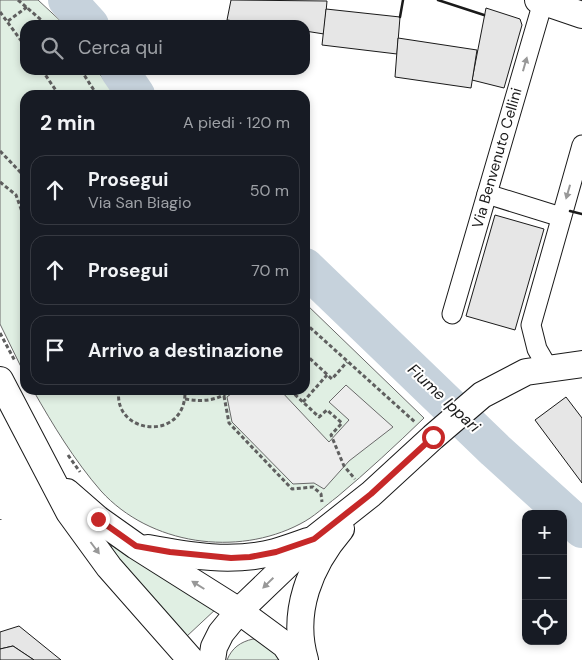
<!DOCTYPE html>
<html lang="it">
<head>
<meta charset="utf-8">
<style>
  :root { --surface:#171b24; --page:#20242c; --text:#f1f3f6; --muted:#9ea1a6; --line:#363941 }
  body { margin:0; font-family:"DM Sans",sans-serif; background:var(--page); color:var(--text) }
  .controls { position:absolute; right:15px; bottom:15px; display:grid; overflow:hidden; border-radius:10px; box-shadow:0 2px 8px #0003 }
  .controls button { width:45px; height:45px; display:grid; place-items:center; padding:0; border:0; border-bottom:1px solid var(--line); background:var(--surface); color:var(--text); font:25px sans-serif }
  .stop { position:absolute; width:15px; height:15px; margin:-11px; border:4px solid #c62828; border-radius:50%; background:#fff }
  .stop.end { background:#c62828; border-color:#fff; box-shadow:0 1px 5px #0008 }
  .list { margin:0; padding:0; list-style:none }
  h2 { display:flex; justify-content:space-between; align-items:center; height:65px; margin:0; padding:0 20px; font-size:21px }
  h2 small { font-size:16px; font-weight:400; color:var(--muted) }
  .list li { display:grid; grid-template-columns:32px 1fr auto; gap:15px; align-items:center; box-sizing:border-box; height:70px; margin:0 10px 10px; padding:0 10px; border:1px solid var(--line); border-radius:15px }
  .list b { display:block; font-size:19px; white-space:nowrap }
  .list p { margin:0; font-size:16px; white-space:nowrap; color:var(--muted) }
  .list em { font-size:16px; font-style:normal; color:var(--muted) }
  .icon { flex:none; width:28px; height:28px; fill:none; stroke:currentColor; stroke-width:2; stroke-linecap:round; stroke-linejoin:round }
  .map { position:relative; flex:none; width:582px; height:660px; overflow:hidden }
  .search { position:absolute; background:var(--surface); box-shadow:0 2px 8px #0003; left:20px; top:20px; width:290px; height:55px; display:flex; align-items:center; gap:12px; box-sizing:border-box; padding:0 18px; border-radius:15px; color:var(--muted); font-size:19px }
  .panel { position:absolute; background:var(--surface); box-shadow:0 2px 8px #0003; left:20px; top:90px; width:290px; height:305px; border-radius:15px }
  .map>svg:first-child { display:block }
  .green { fill:#e0efe3; stroke:#6a6a6a }
  .parking { fill:#ededed; stroke:#6a6a6a }
  .lines { fill:none; stroke-linecap:round; stroke-linejoin:round }
  .river { stroke:#c6d2dc; stroke-width:38 }
  .building { fill:#e6e6e6; stroke:#1a1a1a }
  .minor-casing { stroke:#1a1a1a; stroke-width:21 }
  .secondary-casing { stroke:#1a1a1a; stroke-width:28 }
  .path { stroke:#5f5f5f; stroke-width:3; stroke-dasharray:4 2.5; stroke-linecap:butt }
  .minor { stroke:#fff; stroke-width:19 }
  .secondary { stroke:#fff; stroke-width:26 }
  .wall { stroke:#1a1a1a; stroke-width:2.5 }
  .oneway { fill:#989898 }
  .route { stroke:#c62828; stroke-width:6 }
  .labels { text-anchor:middle; dominant-baseline:central; stroke-width:4; stroke-linejoin:round; paint-order:stroke }
  .street-label { font-size:15px; fill:#1a1a1a; stroke:#fff }
  .water-label { font-size:16px; font-style:italic; fill:#1a1a1a; stroke:#fff }
</style>
</head>
<body>
<div class="map">
<svg width="582" height="660" viewBox="0 0 582 660">
  <rect width="100%" height="100%" fill="#fff"/>
  <g class="green">
    <path d="M0,0H38L65,25H25V70H97L115,95H25V375L0,324Z"/>
    <path d="M305,303L424,418C396,445 367,472 337,497C325,506 314,517 300,524C237,557 150,545 101,491C74,460 53,425 33,390H305Z"/>
    <path d="M111,545L217,608L186,637L112,552Z"/>
    <path d="M253,639L262,640L282,660H227C232,648 240,642 253,639Z"/>
  </g>
  <path class="parking" d="M346,385L393,427L349,461L324,489L314,483L293,484L232,422L227,397L236,390H280L329,442L349,420L329,402Z"/>
  <g class="lines">
    <g class="river">
      <path d="M67,0L90,25"/>
      <path d="M119,70L136,95"/>
      <path d="M305,267L495,450L582,529"/>
    </g>
  </g>
  <g class="building">
    <path d="M231,0L327,1L324,34L305,31V25H262L227,20Z"/>
    <path d="M486,8L520,19L522,25L504,88L472,80Z"/>
    <path d="M326,9L400,17L397,54L322,45Z"/>
    <path d="M398,38L477,50L471,88L395,77Z"/>
    <path d="M495,215L544,229L515,330L466,316Z"/>
    <path d="M566,397L582,418V483L535,420Z"/>
    <path d="M19,626L61,660H34L13,646L0,649V632Z"/>
    <path d="M13,646L34,660H0V649Z"/>
  </g>
  <g class="lines">
    <defs>
      <g id="minor">
        <path d="M487,194L561,217"/>
        <path d="M452,314L543,2"/>
        <path d="M548,368L537,349L531,325L582,145"/>
      </g>
      <g id="secondary">
        <path d="M538,0L582,15"/>
        <path d="M0,380L69,512L109,567L191,660"/>
        <path d="M67,492L98,519L136,546L239,611L285,645L295,660"/>
        <path d="M148,548C190,556 233,563 275,552C286,549 297,545 308,541"/>
        <path d="M212,660L214,647L221,633L239,611L314,539L371,494L433,437L482,395L526,372L582,364"/>
        <path d="M305,660C291,612 310,565 341,529"/>
      </g>
    </defs>
    <use href="#minor" class="minor-casing"/>
    <use href="#secondary" class="secondary-casing"/>
    <g class="path">
      <path d="M18,0L47,25"/>
      <path d="M0,12L25,46"/>
      <path d="M8,21L27,7"/>
      <path d="M42,70L59,95"/>
      <path d="M81,70L97,95"/>
      <path d="M0,151L25,177"/>
      <path d="M0,182L16,195L25,220"/>
      <path d="M305,323L416,423"/>
      <path d="M0,333L15,361"/>
      <path d="M305,354L332,379L347,362"/>
      <path d="M119,390C112,435 187,443 185,390"/>
      <path d="M290,390L319,417L327,410L342,423L331,435L344,466L355,479"/>
      <path d="M224,396L229,423L292,489L313,487L321,494L322,502"/>
      <path d="M185,399C203,402 217,401 231,390"/>
      <path d="M303,402L327,375"/>
      <path d="M68,455L80,472"/>
      <path d="M0,520V519"/>
    </g>
    <use href="#minor" class="minor"/>
    <use href="#secondary" class="secondary"/>
    <g class="wall">
      <path d="M438,0L484,15"/>
      <path d="M400,17L403,0"/>
      <path d="M570,211L582,214"/>
    </g>
  </g>
  <defs><path id="oneway-solid" d="M-6-.8H1V-3.2L6.5 0L1 3.2V.8H-6Z" transform="scale(1.25)"/></defs>
  <g class="oneway">
    <use href="#oneway-solid" transform="translate(525 64) rotate(-74)"/>
    <use href="#oneway-solid" transform="translate(568 192) rotate(106)"/>
    <use href="#oneway-solid" transform="translate(95 548) rotate(53)"/>
    <use href="#oneway-solid" transform="translate(268 583) rotate(136)"/>
    <use href="#oneway-solid" transform="translate(198 585) rotate(-148)"/>
  </g>
  <g class="lines">
    <path class="route" d="M98,519L136,546L170,552L231,558L250,557L276,552L314,539L371,494L433,437"/>
  </g>
  <g class="labels">
    <g class="street-label">
      <text transform="translate(497 158) rotate(-74)">Via Benvenuto Cellini</text>
    </g>
    <g class="water-label">
      <text transform="translate(444 398) rotate(43)">Fiume Ippari</text>
    </g>
  </g>
</svg>
<div class="controls">
<button>+</button>
<button>−</button>
<button><svg class="icon" aria-label="locate" viewBox="0 0 24 24"><circle cx="12" cy="12" r="6"/><path d="M12 2v4M12 18v4M2 12h4M18 12h4"/></svg></button>
</div>
<div class="stop" style="left:433px;top:437px"></div>
<div class="stop end" style="left:98px;top:519px"></div>
<div class="search"><svg class="icon" aria-label="search" viewBox="0 0 24 24"><circle cx="10" cy="10" r="6"/><path d="M15 15l6 6"/></svg>Cerca qui</div>
<section class="panel">
<h2>2 min<small>A piedi · 120 m</small></h2>
<ul class="list">
<li><svg class="icon" aria-label="ahead" viewBox="0 0 24 24"><path d="M12 20V5M6 11l6-6 6 6"/></svg><div><b>Prosegui</b><p>Via San Biagio</p></div><em>50 m</em></li>
<li><svg class="icon" aria-label="ahead" viewBox="0 0 24 24"><path d="M12 20V5M6 11l6-6 6 6"/></svg><div><b>Prosegui</b></div><em>70 m</em></li>
<li><svg class="icon" aria-label="arrive" viewBox="0 0 24 24"><path d="M6 21V4h12l-3 4 3 4H6"/></svg><div><b>Arrivo a destinazione</b></div></li>
</ul>
</section>
</div>
</body>
</html>
